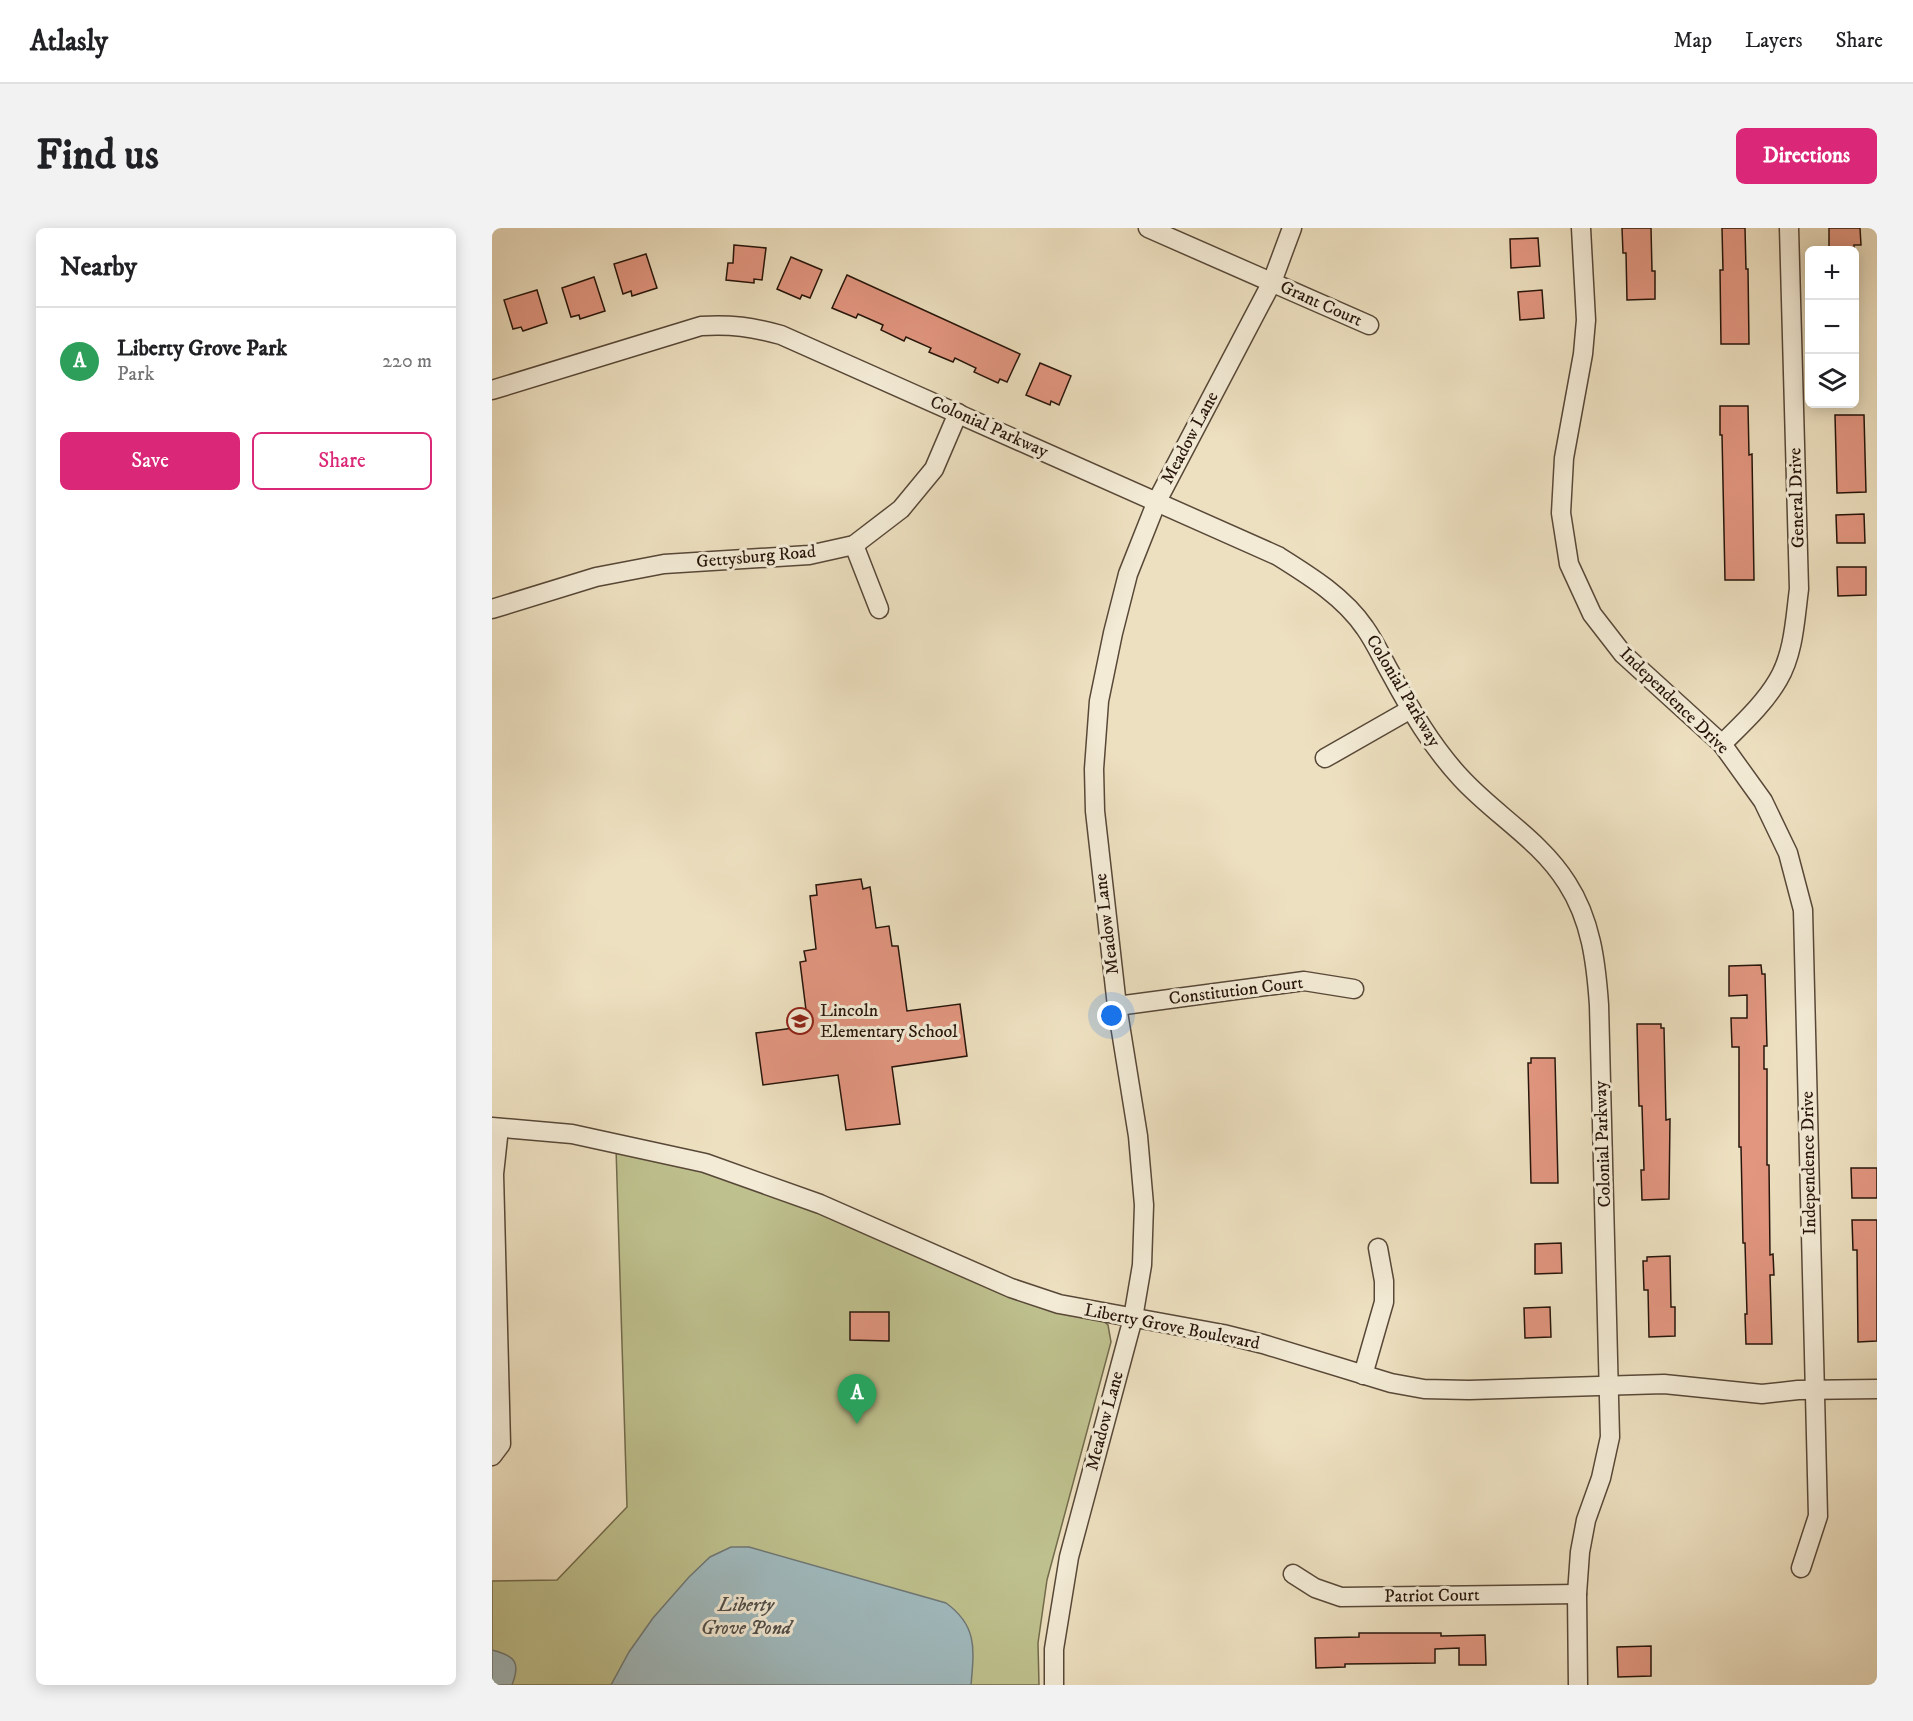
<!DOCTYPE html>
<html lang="en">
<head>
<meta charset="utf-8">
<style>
  :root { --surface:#fff; --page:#f2f2f2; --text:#202124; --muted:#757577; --line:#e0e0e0; --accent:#db2777 }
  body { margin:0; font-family:"IM FELL DW Pica",serif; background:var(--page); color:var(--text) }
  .controls { position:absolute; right:18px; top:18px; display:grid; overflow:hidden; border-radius:9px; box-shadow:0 3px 15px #0003 }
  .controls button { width:54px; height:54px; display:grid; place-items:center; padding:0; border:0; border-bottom:2px solid var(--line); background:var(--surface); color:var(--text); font:30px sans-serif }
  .you { position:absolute; left:620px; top:788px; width:21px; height:21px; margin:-15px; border:4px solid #fff; border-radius:50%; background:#1a73e8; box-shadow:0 0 0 9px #1a73e833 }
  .badge { display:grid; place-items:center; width:39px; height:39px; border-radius:50%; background:var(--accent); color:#fff; font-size:20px; font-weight:700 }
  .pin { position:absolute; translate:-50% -50px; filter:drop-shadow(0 2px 3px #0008) }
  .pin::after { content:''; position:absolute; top:32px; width:21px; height:18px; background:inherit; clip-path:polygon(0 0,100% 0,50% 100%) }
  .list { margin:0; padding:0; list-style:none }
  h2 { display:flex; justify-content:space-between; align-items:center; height:78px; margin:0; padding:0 24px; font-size:26px }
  h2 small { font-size:20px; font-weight:400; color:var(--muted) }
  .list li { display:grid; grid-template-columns:39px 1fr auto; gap:18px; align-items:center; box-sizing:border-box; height:108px; padding:0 24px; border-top:2px solid var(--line) }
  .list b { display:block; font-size:22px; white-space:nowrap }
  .list p { margin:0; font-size:20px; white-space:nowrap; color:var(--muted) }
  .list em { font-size:20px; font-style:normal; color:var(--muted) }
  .actions { display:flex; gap:12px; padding:18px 24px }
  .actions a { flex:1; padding:14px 0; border:2px solid var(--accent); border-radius:9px; text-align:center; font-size:21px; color:var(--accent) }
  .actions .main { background:var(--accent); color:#fff }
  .icon { flex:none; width:33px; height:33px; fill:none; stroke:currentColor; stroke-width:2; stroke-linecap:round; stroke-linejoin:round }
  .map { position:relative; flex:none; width:1385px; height:1457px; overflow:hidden; border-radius:9px }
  header { display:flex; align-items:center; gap:36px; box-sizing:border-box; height:84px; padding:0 30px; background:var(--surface); border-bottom:2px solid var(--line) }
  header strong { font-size:28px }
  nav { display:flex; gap:33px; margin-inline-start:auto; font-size:21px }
  .intro { display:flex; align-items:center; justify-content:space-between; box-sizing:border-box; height:144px; padding:0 36px }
  h1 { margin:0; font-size:42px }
  .button { padding:15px 27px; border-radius:9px; background:var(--accent); color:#fff; font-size:21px; font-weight:700 }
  main { display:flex; gap:36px; padding:0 36px }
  aside { flex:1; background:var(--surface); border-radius:9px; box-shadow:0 3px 15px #0003 }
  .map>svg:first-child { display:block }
  .green { fill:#bec18e; stroke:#726b4c; stroke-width:1.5 }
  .water { fill:#a0babe; stroke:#707876; stroke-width:1.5 }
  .building { fill:#e29680; stroke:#27150b; stroke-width:1.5 }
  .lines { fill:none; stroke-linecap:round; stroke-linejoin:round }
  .minor-casing { stroke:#584838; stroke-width:21 }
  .minor { stroke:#f3ebd6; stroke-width:18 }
  .labels { text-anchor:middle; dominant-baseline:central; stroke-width:6; stroke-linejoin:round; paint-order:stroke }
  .street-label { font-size:18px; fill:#27150b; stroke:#f3ebd6 }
  .poi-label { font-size:18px; fill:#27150b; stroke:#f3ebd6; text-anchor:start }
  .water-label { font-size:20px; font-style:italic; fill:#514f4a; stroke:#f3ebd6 }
</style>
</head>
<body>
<header>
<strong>Atlasly</strong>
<nav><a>Map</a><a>Layers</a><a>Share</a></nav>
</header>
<div class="intro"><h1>Find us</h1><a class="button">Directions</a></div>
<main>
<aside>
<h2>Nearby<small></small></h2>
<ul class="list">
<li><span class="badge" style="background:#2e9e5b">A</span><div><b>Liberty Grove Park</b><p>Park</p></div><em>220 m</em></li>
</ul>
<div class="actions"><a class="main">Save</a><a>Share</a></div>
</aside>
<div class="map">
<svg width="1385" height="1457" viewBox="0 0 1385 1457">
  <rect width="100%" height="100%" fill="#ede0c0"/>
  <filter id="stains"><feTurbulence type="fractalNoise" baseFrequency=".00333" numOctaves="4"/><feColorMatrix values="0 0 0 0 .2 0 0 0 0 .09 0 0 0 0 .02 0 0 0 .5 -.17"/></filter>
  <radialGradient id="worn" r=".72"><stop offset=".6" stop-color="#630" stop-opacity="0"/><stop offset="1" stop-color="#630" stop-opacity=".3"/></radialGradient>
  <path class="green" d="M124,920L238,950L610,1092L616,1097L619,1114L555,1352L546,1415L547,1457H0V1353L65,1352L135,1279Z"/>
  <g class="water">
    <path d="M239,1319H257L454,1375C486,1398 482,1422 479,1457H119L137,1424L161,1390L197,1349L218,1329Z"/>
    <path d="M0,1422C23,1428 29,1434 20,1457H0Z"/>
  </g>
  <g class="building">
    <path d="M1130,0H1159L1160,43H1163V71L1135,72L1134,25H1131Z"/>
    <path d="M1230,0H1253L1254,41H1256L1257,116H1229L1228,42H1231Z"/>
    <path d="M1337,0H1368L1369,17H1362V22H1337Z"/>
    <path d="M1046,10L1048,38L1019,40L1018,11Z"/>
    <path d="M242,17L274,20L270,52L262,51V55L234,52L236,35H241Z"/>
    <path d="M154,26L165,60L140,68L139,63L131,66L122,36Z"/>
    <path d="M299,29L330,42L318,70L310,67L308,71L285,61Z"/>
    <path d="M355,47L528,126L515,154L508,151L506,155L482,144L484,140L463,130L461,134L437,124L439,120L414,109L412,113L389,102L391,97L366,86L364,90L340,80Z"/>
    <path d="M102,49L113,83L88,91L87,87L79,89L70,60Z"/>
    <path d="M45,62L55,95L31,103L29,99L21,101L12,72Z"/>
    <path d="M1050,62L1052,90L1028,92L1026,64Z"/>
    <path d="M548,135L579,148L567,177L559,173L558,177L534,167Z"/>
    <path d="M1228,178H1256L1257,227L1260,226L1262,352H1233L1230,207H1228Z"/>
    <path d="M1343,187H1372L1374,264L1345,265Z"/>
    <path d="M1372,286L1373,315H1345L1344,287Z"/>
    <path d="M1345,339H1374V367L1346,368Z"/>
    <path d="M369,651L371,661L378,659L384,700L397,698L400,718H406L415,783L468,776L475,828L400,839L408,896L354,902L346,847L271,857L264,805L316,798L308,734L314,733L312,723L324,721L318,668L325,667L324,657Z"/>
    <path d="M1269,737L1270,746H1273L1275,818H1272V841H1275V937H1277L1278,1027L1281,1026L1282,1047H1278L1280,1116H1254L1253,1086H1255L1253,1015H1251L1249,919H1247V819H1240L1239,790H1255V767L1237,768V738Z"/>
    <path d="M1145,796H1169V800H1172L1174,892L1178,891L1177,971L1150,972L1149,942H1152L1150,878H1147Z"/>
    <path d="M1039,830H1063L1066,955H1039L1036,835H1039Z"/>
    <path d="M1359,940H1385V970H1360Z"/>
    <path d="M1360,992H1385V1113L1366,1114L1365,1022H1361Z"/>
    <path d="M1069,1015L1070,1045L1043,1046V1016Z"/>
    <path d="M1178,1028L1179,1079H1183V1108L1157,1109L1156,1062H1152L1151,1033H1155V1029Z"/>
    <path d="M1058,1079L1059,1109L1033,1110L1032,1080Z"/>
    <path d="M358,1084H397V1113L358,1112Z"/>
    <path d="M867,1405H949V1408L993,1407L994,1437H967V1420L943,1421V1435L853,1436V1439L824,1440L823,1410L867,1409Z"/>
    <path d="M1159,1418V1448L1126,1449L1125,1419Z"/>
  </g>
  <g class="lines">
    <defs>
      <g id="minor">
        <path d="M656,0L877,97"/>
        <path d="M1089,0L1094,92L1091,126L1072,230L1069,285L1077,336L1100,386L1131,426L1230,516L1271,573L1296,625L1311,682L1326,1288L1309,1340"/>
        <path d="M0,162L209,98C239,96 260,99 289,107L786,328C818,348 852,369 873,400C883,414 890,430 898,444C918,481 940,519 969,550C1003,587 1048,612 1075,655C1099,692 1104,734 1107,777L1118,1209L1109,1250L1094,1292L1088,1324L1085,1366L1086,1457"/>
        <path d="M362,317L387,381"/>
        <path d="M0,381L104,349L172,336L317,327L362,317L409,281L442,241L466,185"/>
        <path d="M1230,516C1250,496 1272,476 1286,452C1302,425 1303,391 1307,361L1297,0"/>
        <path d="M833,530L919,481"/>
        <path d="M625,778L812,753L862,761"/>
        <path d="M0,899L80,906L213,935L328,976L519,1060L567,1076L731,1106L771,1116L899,1155L932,1161L977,1162L1172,1156L1270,1166L1306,1162L1385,1161"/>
        <path d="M871,1147L892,1074V1053L886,1020"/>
        <path d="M0,1228L9,1216L2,946L7,900"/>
        <path d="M801,1346L823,1360L849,1369L1085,1366"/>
        <path d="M562,1457V1421L577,1329L641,1090L650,1037L652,977L646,908L625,778L603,583L602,541L607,473L621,405L636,346L665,273L780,54L800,0"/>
      </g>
    </defs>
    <use href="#minor" class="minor-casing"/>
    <use href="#minor" class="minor"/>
  </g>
  <defs>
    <symbol id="school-ring" viewBox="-11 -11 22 22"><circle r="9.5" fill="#f3ebd6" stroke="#8f2418" stroke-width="1.5"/><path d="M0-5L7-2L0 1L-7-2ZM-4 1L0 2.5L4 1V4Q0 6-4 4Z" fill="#8f2418"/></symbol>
  </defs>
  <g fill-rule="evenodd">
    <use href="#school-ring" x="293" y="778" width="30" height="30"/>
  </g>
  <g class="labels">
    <g class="street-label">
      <text transform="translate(829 76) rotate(24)">Grant Court</text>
      <text transform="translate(497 199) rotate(24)">Colonial Parkway</text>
      <text transform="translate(698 210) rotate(-62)">Meadow Lane</text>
      <text transform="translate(1305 270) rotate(-92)">General Drive</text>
      <text transform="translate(264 329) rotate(-5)">Gettysburg Road</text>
      <text transform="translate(911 463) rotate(59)">Colonial Parkway</text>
      <text transform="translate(1182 473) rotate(44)">Independence Drive</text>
      <text transform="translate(615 696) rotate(-97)">Meadow Lane</text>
      <text transform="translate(744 763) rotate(-7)">Constitution Court</text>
      <text transform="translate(1111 916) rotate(-92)">Colonial Parkway</text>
      <text transform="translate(1317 935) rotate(-91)">Independence Drive</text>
      <text transform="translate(680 1099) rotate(11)">Liberty Grove Boulevard</text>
      <text transform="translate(613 1193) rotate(-75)">Meadow Lane</text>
      <text transform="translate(940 1368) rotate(-1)">Patriot Court</text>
    </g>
    <g class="poi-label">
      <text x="328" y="783">Lincoln<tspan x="328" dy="21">Elementary School</tspan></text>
    </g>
    <g class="water-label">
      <text x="254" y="1377">Liberty<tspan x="254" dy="23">Grove Pond</tspan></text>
    </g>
  </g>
  <rect width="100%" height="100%" filter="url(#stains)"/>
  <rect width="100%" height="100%" fill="url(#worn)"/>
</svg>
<div class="controls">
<button>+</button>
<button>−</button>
<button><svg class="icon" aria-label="layers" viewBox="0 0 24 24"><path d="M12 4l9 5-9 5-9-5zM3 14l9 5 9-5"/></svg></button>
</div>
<div class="you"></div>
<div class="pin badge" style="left:365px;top:1196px;background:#2e9e5b">A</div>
</div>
</main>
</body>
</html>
